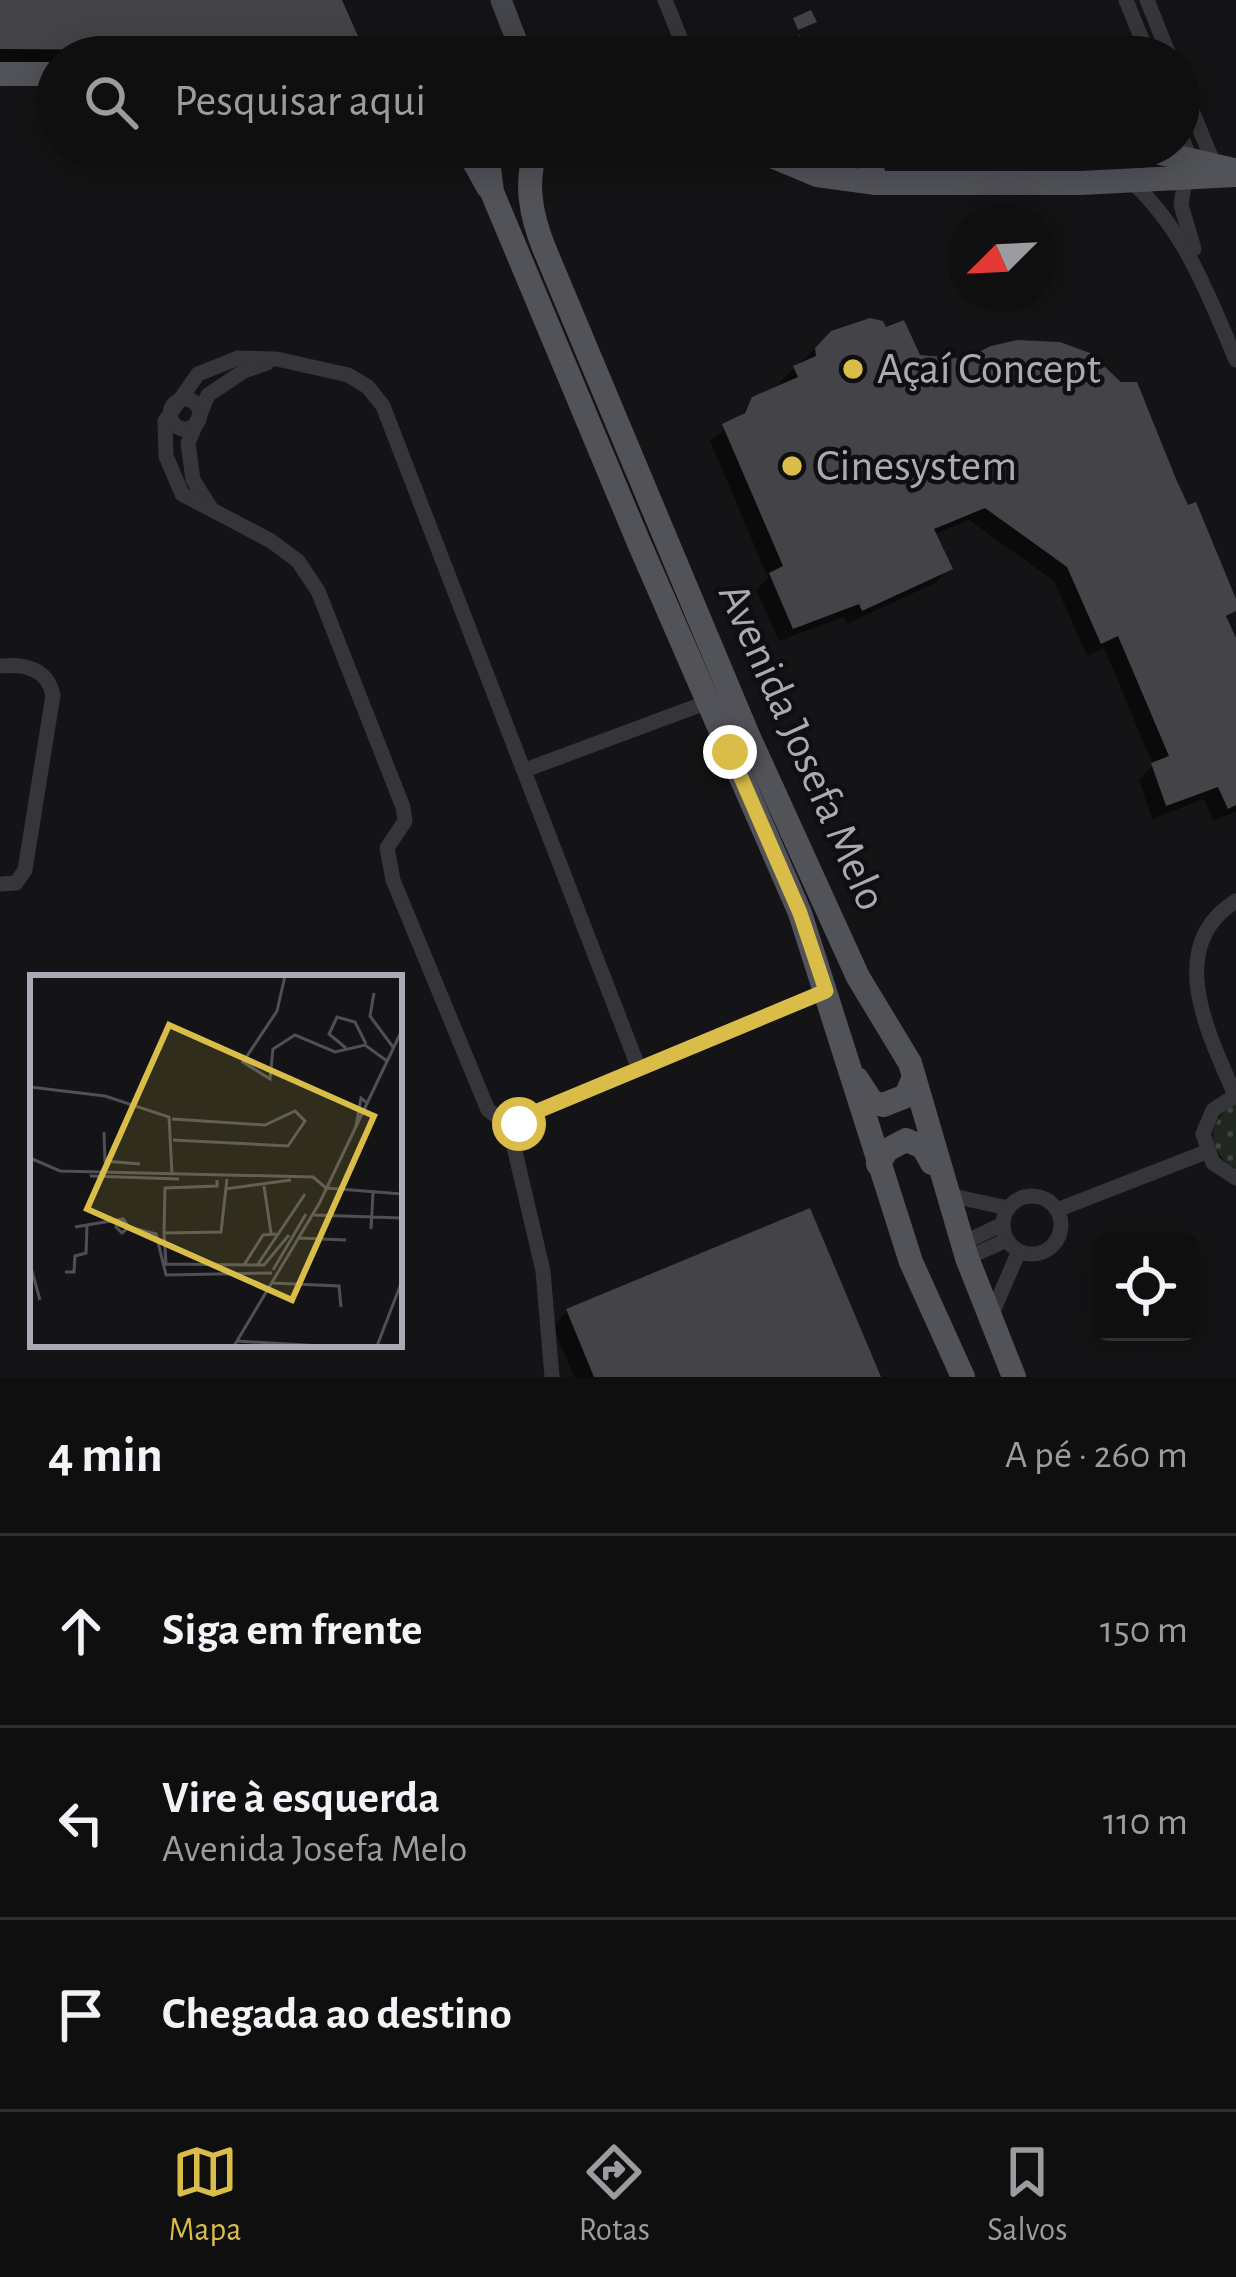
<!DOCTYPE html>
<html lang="pt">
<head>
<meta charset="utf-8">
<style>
  :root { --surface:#0f0f10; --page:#1d1d1e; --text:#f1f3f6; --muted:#9b9c9f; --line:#2f2f30; --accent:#dabd48 }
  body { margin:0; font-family:"Alegreya Sans",sans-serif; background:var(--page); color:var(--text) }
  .controls { position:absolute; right:36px; bottom:36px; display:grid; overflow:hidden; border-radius:18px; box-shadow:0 6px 30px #0003 }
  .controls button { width:108px; height:108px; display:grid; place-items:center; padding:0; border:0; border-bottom:3px solid var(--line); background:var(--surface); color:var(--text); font:60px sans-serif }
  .compass { position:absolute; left:948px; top:204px; width:108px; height:108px; border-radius:50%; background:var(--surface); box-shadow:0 6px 30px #0003; rotate:246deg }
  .stop { position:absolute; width:36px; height:36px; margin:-27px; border:9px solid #dabd48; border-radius:50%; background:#fff }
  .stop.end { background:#dabd48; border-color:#fff; box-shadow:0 3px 12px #0008 }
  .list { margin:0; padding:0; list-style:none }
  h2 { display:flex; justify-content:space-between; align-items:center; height:156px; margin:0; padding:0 48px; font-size:51px }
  h2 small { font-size:39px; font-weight:400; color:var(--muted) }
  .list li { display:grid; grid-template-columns:78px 1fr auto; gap:36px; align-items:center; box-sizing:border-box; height:192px; padding:0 48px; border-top:3px solid var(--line) }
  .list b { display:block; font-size:45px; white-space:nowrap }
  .list p { margin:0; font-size:39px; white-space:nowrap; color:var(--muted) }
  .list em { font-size:39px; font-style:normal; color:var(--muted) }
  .icon { flex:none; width:66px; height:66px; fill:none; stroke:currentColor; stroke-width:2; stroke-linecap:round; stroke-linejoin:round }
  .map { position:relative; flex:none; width:1236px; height:1377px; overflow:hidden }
  .search { position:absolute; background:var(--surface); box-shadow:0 6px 30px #0003; left:36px; right:36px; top:36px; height:132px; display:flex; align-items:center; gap:30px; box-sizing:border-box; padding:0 42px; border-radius:66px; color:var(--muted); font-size:45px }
  .sheet { height:732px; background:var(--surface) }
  nav { display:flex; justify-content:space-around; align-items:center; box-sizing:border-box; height:168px; border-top:3px solid var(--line); background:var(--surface); font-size:33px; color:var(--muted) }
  nav a { display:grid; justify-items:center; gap:6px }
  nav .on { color:var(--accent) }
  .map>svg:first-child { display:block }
  .green { fill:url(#green-dots) }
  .shadow { fill:#0007 }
  .building { fill:#444448 }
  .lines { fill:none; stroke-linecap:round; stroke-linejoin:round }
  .street { stroke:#36363a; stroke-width:15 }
  .secondary { stroke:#44454a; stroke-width:21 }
  .primary { stroke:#525359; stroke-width:24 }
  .route { stroke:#dabd48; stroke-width:15 }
  .poi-dot { fill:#dabd48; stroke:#0f0f11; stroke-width:4.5 }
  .labels { text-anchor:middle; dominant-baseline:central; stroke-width:9; stroke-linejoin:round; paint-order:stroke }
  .poi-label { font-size:45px; fill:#a8aab4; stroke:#0f0f11; text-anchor:start }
  .street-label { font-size:45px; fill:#a8aab4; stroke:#0f0f11 }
  .inset-road { fill:none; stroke:#4f5055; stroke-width:3 }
  .view { fill:#dabd48; fill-opacity:0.15; stroke:#dabd48; stroke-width:6 }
  .inset-edge { fill:none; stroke:#a8aab4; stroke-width:6 }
</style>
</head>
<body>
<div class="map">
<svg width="1236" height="1377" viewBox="0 0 1236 1377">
  <defs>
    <pattern id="green-dots" width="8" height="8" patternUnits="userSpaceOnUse" patternTransform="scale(3)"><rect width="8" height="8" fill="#212822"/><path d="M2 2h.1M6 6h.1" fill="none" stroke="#3e4440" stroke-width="1.8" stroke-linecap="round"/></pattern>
  </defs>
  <rect width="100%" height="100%" fill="#141416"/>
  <path class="green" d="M1236,1104V1168C1206,1153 1206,1119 1236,1104Z"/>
  <g class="shadow">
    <path d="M0,0H339L362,51L356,57H57V63H0Z"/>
    <path d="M790,42L805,54L802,57H788L784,49Z"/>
    <path d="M825,339L918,357L1173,480L1236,606L1225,621L1236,645V812L1213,821L1204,799L1152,819L1139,780L1153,765L1104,648L1087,656L1054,581L969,520L933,535L949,568L935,583L847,624L844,617L779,641L756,590L768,578L710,441L736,421L753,400L782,387L780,382Z"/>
    <path d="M809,1212L878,1377H574L553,1326L567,1312Z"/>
  </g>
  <g class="building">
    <path d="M0,0H342L365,52L0,49Z"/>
    <path d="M811,10L817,22L798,30L793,18Z"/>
    <path d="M800,35L808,54L796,57L789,40Z"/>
    <path d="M870,318L883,321L886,327L904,320L920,355L964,359L991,346L1017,340L1060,342L1090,353L1121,382H1137L1176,479L1188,505L1196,502L1236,599V611L1226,616L1236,638V805L1228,809L1218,787L1166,806L1151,763L1169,756L1118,636L1101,644L1067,567L985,508L934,529L953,569L862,611L859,604L793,629L769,573L783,566L722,424L745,413L752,397L798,377L793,366L816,356L815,348L831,331Z"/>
    <path d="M810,1208L881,1377H594L566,1309Z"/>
  </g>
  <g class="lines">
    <g class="street">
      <path d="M665,0L688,57"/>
      <path d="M1126,0L1149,57"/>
      <path d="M1147,0L1170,57"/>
      <path d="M1179,79L1214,164"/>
      <path d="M1179,131L1190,158"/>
      <path d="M1185,179L1181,205L1194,249"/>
      <path d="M1132,182C1185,231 1208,294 1236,360"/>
      <circle cx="185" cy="414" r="15"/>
      <path d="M212,510L193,480L188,443L208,395L244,371L267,363"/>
      <path d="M0,666C25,664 47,668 53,695L25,870L16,883L0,884"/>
      <path d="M525,770L708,702"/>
      <path d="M1235,1095C1209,1035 1163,946 1236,901"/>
      <path d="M1236,1095L1213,1110L1203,1134L1213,1163L1236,1178"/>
      <path d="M519,1124L503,1121L488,1110L393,880L387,848L405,821L403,807L318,591L298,561L271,541L182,494L166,456L165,421L198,374L238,358L277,359L348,375L368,387L383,406L639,1069"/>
      <path d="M948,1195L1008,1208"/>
      <circle cx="1032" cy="1225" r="29"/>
      <path d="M1057,1210L1206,1152"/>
      <path d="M963,1243L1003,1224"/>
      <path d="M967,1258L1007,1240"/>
      <path d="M991,1316L1019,1251"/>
      <path d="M552,1377L543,1271L514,1147L519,1124L533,1113L826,991"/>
    </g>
    <path class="secondary" d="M501,0L523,57"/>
    <g class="primary">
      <path d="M0,74H57"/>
      <path d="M466,147L488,187"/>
      <path d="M494,147L489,168L492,192L639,543L800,913L911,1262L963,1377"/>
      <path d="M537,147C524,182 531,215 544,248L747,733L858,977L910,1063L967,1258L1014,1377"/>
      <path d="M750,147L817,175L876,183H1081L1236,175"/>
      <path d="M1135,147L1234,170"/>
      <path d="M876,183L871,166L880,147"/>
      <path d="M857,1079L872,1102L883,1105L906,1096L914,1077"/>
      <path d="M878,1164L887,1150L906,1140L923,1147L932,1163"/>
    </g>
  </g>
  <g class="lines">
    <path class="route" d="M519,1124L533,1113L826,991L800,913L730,752"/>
  </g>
  <g class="poi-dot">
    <circle cx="853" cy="369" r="12"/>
    <circle cx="792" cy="466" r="12"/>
  </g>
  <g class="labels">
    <g class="poi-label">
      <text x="877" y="369">Açaí Concept</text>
      <text x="816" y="466">Cinesystem</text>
    </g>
    <g class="street-label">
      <text transform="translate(802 747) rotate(66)">Avenida Josefa Melo</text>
    </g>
  </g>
  <g transform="translate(30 975)">
    <rect width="372" height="372" fill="#141416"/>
    <path class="inset-road" d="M255,1L247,36L213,87L240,104L243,74L265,60L305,77L335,70L357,86M344,18L340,41L363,72M316,73L299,59L307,42L325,47L336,69M0,112L75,121L139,142L142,199M142,144L235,150L265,136L275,146L258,171L143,165M326,151L331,123L337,128M74,157L75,186L110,189M0,183L30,196L283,202L296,213M60,201L149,204M197,204L191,257L134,258L136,289L234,290L259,260M234,211L241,258M296,213L372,219M195,214L261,205M284,240L372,243M45,252L93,244L99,252L92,258L85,251M99,252L126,259L136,300L242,298M341,254L343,218M134,258L135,213L187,211V205M269,263L316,265M0,289L10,325M228,289L275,219M214,290L233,260L246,259M243,295L276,239M35,297H44L45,281L56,278L57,251M243,308L309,311L311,332M207,366L291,371M204,371L290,227L372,55M347,371L372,306"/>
    <path class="view" d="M139,50L344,141L262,325L57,234Z"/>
    <rect width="372" height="372" class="inset-edge"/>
  </g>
</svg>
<div class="controls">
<button><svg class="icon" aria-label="locate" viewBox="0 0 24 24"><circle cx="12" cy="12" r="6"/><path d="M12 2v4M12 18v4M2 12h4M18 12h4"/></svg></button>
</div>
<svg class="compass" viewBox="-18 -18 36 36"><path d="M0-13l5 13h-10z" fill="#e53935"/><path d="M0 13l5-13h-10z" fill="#9b9c9f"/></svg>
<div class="stop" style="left:519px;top:1124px"></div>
<div class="stop end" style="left:730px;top:752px"></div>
<div class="search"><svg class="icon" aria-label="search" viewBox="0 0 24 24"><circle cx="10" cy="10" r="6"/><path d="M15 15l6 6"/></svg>Pesquisar aqui</div>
</div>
<section class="sheet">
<h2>4 min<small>A pé · 260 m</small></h2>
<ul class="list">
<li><svg class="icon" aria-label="ahead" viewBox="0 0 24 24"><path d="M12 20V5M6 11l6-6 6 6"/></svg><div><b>Siga em frente</b></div><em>150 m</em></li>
<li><svg class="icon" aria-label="left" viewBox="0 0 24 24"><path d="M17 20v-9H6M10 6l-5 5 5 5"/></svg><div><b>Vire à esquerda</b><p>Avenida Josefa Melo</p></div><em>110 m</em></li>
<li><svg class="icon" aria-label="arrive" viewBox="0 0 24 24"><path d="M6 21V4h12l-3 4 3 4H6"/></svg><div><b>Chegada ao destino</b></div></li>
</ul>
</section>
<nav>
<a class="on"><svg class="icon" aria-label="map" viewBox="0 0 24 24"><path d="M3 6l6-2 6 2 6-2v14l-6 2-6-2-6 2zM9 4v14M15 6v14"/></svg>Mapa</a>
<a><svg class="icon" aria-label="directions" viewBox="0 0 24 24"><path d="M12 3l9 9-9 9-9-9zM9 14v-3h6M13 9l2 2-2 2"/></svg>Rotas</a>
<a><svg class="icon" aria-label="saved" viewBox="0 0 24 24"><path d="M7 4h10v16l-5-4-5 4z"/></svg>Salvos</a>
</nav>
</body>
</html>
